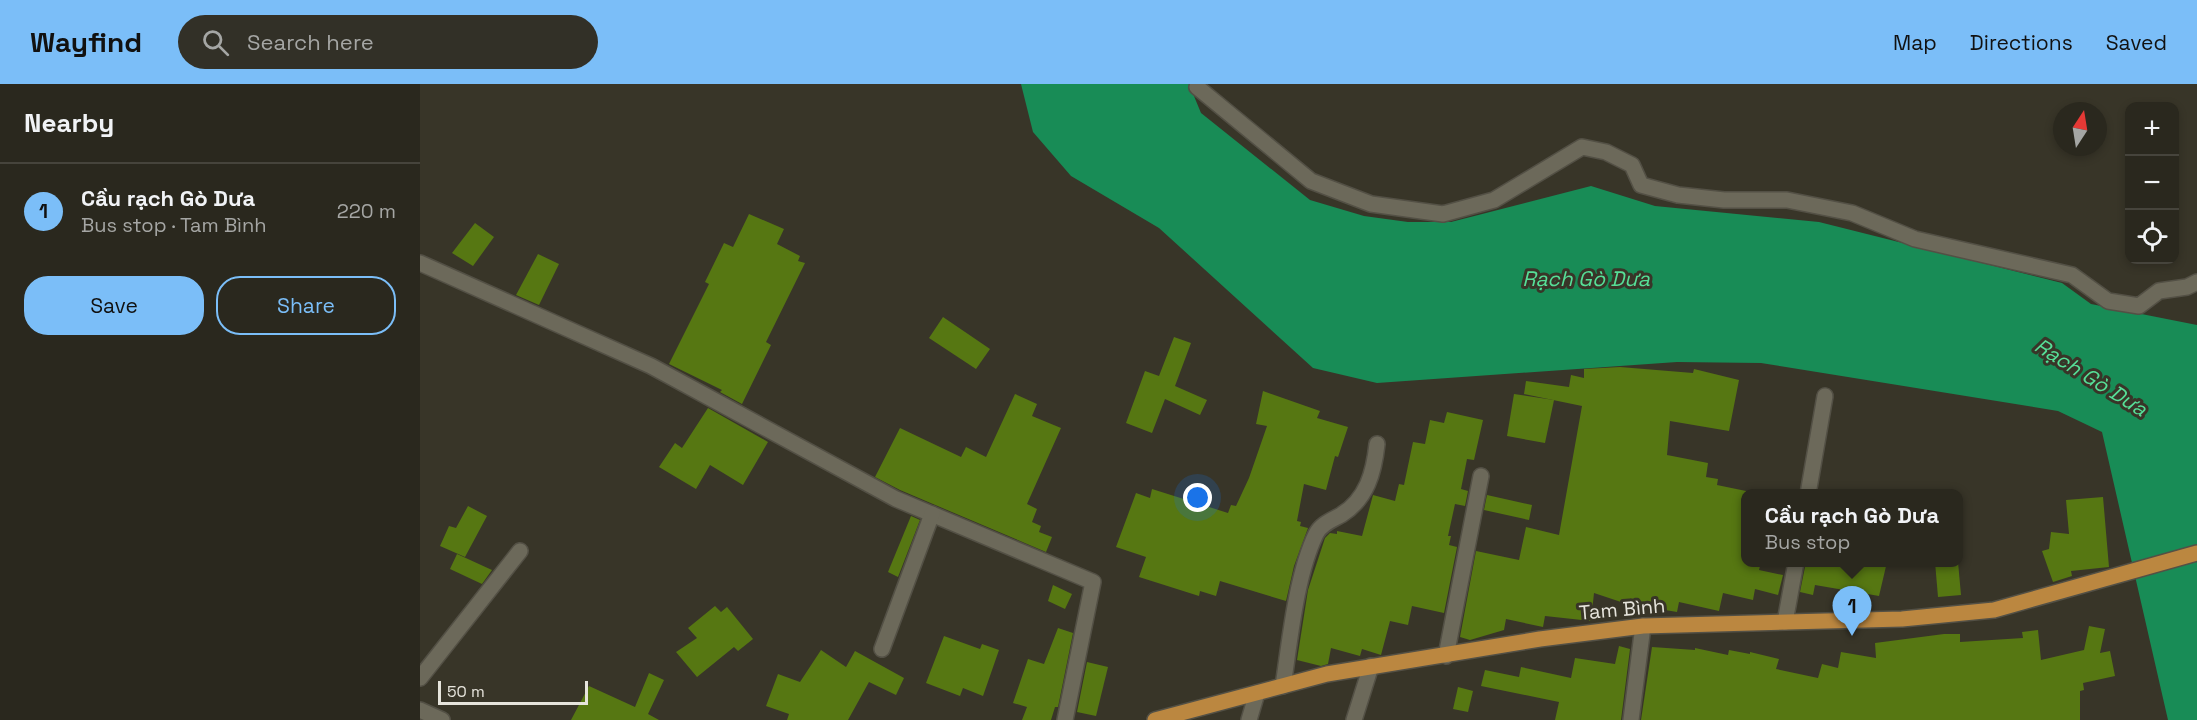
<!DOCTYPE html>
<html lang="en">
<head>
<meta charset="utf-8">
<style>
  :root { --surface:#2a281e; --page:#323027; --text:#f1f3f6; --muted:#a5a6a4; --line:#46443c; --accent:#7bbef8 }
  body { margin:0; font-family:"Space Grotesk",sans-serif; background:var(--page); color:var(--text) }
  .controls { position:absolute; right:18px; top:18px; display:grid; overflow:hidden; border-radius:12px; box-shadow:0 3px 9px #0003 }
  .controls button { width:54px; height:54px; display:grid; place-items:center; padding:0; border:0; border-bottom:2px solid var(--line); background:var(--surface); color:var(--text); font:30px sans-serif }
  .compass { position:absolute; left:1633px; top:18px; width:54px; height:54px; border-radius:50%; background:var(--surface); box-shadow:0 3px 9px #0003; rotate:12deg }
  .scale { position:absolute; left:18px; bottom:15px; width:150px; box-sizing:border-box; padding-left:6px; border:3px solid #e6e4dc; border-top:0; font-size:16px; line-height:21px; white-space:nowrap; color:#e6e4dc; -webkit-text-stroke:4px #383528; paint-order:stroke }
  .you { position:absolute; left:778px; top:414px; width:21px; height:21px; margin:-15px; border:4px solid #fff; border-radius:50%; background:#1a73e8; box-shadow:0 0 0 9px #1a73e833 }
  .badge { display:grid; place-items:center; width:39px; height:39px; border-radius:50%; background:var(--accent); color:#111; font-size:20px; font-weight:700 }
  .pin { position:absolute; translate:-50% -50px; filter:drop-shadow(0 2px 3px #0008) }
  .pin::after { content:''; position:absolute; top:32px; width:21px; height:18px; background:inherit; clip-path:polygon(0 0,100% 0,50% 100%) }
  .popup { position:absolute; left:1321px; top:405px; width:222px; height:78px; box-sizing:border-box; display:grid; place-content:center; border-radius:12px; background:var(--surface); filter:drop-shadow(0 2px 4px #0005); font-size:20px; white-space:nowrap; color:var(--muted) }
  .popup b { font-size:22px; color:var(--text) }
  .popup::after { content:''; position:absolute; left:50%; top:100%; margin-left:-12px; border:12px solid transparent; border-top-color:var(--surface) }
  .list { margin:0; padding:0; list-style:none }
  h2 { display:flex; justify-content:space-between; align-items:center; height:78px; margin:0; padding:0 24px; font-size:26px }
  h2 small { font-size:20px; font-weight:400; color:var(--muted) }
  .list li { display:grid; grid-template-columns:39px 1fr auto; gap:18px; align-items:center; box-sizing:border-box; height:96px; padding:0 24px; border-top:2px solid var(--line) }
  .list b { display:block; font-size:22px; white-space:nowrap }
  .list p { margin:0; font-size:20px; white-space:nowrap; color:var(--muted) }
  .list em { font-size:20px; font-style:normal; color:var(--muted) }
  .actions { display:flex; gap:12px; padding:18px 24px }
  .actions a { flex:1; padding:14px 0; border:2px solid var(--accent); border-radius:24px; text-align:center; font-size:21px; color:var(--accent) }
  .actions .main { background:var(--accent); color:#111 }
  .icon { flex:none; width:33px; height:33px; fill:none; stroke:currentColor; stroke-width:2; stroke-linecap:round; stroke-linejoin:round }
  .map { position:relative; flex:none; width:1777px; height:636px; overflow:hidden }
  header { display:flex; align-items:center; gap:36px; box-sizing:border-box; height:84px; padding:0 30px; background:var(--accent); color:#111 }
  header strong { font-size:28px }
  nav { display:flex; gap:33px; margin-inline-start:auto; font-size:21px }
  .search { width:420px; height:54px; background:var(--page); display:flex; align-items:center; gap:15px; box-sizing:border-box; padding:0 21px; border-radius:33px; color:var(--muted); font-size:22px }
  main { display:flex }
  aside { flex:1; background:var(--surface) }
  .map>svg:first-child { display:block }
  .water { fill:#188c56 }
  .building { fill:#567712 }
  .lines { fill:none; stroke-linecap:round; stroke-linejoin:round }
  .minor-casing { stroke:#535045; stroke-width:18 }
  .major-casing { stroke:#535045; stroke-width:18 }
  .minor { stroke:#6c695a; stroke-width:15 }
  .major { stroke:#bb8740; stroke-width:15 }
  .labels { text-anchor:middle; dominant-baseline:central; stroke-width:6; stroke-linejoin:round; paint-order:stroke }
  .street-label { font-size:20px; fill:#e6e4dc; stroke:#383528 }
  .water-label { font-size:21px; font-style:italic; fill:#56df97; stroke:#383528 }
</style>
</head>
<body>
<header>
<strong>Wayfind</strong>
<div class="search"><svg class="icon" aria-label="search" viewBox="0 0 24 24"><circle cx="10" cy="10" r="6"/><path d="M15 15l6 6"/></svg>Search here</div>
<nav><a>Map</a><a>Directions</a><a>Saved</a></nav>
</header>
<main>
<aside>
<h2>Nearby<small></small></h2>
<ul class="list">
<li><span class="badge">1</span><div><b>Cầu rạch Gò Dưa</b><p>Bus stop · Tam Bình</p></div><em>220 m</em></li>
</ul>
<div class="actions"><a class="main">Save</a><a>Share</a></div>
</aside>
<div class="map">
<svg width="1777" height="636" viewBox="0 0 1777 636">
  <rect width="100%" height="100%" fill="#383528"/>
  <path class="water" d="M601,0H769L781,29L890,116L944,132L988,138H1031L1171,102L1235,122L1399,138L1642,199L1671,220L1777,241V636H1748L1682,348L1638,327L1341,279L1257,278L957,299L893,284L739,144L651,92L613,48Z"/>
  <g class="building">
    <path d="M329,130L364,145L357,160L380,172L378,177L385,179L346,258L351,261L322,320L300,308L302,306L249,280L289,200L285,198L304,159L313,163Z"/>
    <path d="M55,139L74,153L53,182L32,169Z"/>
    <path d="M118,170L139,180L119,221L96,211Z"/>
    <path d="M523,233L570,265L556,285L509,254Z"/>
    <path d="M754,253L771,259L755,302L787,316L780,331L745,315L732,349L706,339L725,287L739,292Z"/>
    <path d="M1200,283L1273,289L1274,285L1319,296L1309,347L1250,337L1247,371L1288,379L1286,393L1298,395L1297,401L1326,407V478H1341L1339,486L1363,491L1358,511L1335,505L1333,516L1303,509L1299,527L1259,518L1257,528L1204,519L1174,509L1171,537L1125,532L1123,543L1086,535L1084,546L1050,556L1040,553L1056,467L1099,476L1106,443L1139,451L1162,322L1104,310L1106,297L1149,303L1151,291L1164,294V285Z"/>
    <path d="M843,307L900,327L897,334L928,343L918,373L915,372L906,406L884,400L877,437L881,438L880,442L888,444L874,482L866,517L800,497L796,512L780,507L779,512L719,493L726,473L696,463L716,409L730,414L732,405L808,429L811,421L816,422L829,394L847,342L836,340Z"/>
    <path d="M595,310L617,320L612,332L641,344L607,420L617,425L612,438L621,442L619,448L632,453L626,468L480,406L455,393L480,344L541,373L546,363L566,373Z"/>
    <path d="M1094,310L1134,316L1125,359L1087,352Z"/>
    <path d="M288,324L348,358L323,401L290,381L276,405L239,383L255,359L262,364Z"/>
    <path d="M1027,328L1063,336L1054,376L1047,375L1041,405L1048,407L1045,422L1035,420L1028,452H1031L1029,461L1037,463L1024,529L992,522L988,541L970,537L961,571L942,565L940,572L911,564L908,580L901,582L877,576L888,506L905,454L910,449L917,450V447L942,452L953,411L975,417L979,400L984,401L993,358L1005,360L1010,336L1024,339Z"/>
    <path d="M1067,411L1112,421L1109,436L1064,426Z"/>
    <path d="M1683,413L1689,483L1651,487L1652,492L1633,498L1622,467L1629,465L1631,448L1649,450L1646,416Z"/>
    <path d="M48,422L67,432L45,473L20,462L29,442L36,444Z"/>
    <path d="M491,432L500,436L478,493L468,488Z"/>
    <path d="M37,470L72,486L62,500L30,485Z"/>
    <path d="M1386,478H1467L1459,512L1395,501L1393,511L1380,508Z"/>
    <path d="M1515,478H1538L1541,511L1518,513Z"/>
    <path d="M633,501L652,510L645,525L628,517Z"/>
    <path d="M295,522L301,528L307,523L333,555L318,567L314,563L277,593L256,568L277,554L268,544Z"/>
    <path d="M1669,542L1685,545L1680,569L1690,567L1695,592L1663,599L1664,606L1660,607V636H1221L1232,563L1275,566V564L1308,571L1309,566L1330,570V568L1359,575L1356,585L1398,594L1402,580L1418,584L1421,568L1456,574L1455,559L1524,550H1540V558L1603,554L1602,548L1618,546L1621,576L1664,566Z"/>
    <path d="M638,544L653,549L638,623H635L631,636H602L607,623L593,619L608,575L624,580Z"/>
    <path d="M524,552L560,565L562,560L579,566L563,612L543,604L540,612L506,599Z"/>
    <path d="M1199,562L1210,565L1201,636H1135L1139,618L1061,602L1065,586L1099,593L1101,583L1151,594L1155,574L1195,580Z"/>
    <path d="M401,566L426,583L435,567L484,594L476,611L449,598L428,636H367L369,630L346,622L358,590L380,598Z"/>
    <path d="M667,578L688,583L676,632L657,628Z"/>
    <path d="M229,589L244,596L228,630L239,636H151L169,602L215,623Z"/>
    <path d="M1038,603L1053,607L1048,628L1033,625Z"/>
  </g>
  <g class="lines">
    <defs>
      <g id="minor">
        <path d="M778,0L777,3L891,97L951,120L1023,130L1074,116L1162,63L1186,68L1212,81L1221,101L1258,111L1304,116H1367L1432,129L1495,155L1652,191L1688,217L1719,222L1739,207L1767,203L1777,198"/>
        <path d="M0,179L231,282L476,415L673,498L645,636"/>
        <path d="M1388,410L1405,312"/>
        <path d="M1365,538L1376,478"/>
        <path d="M462,565L512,430"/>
        <path d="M1026,572L1061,392"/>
        <path d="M0,594L100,467"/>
        <path d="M863,602C870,557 876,491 896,450C901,440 912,436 921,431C947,415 954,388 957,360"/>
        <path d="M0,626L22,636"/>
        <path d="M829,636L837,609"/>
        <path d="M934,636L951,582"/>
        <path d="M1211,636L1223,542"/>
      </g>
      <path id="major" d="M735,636L907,590L1120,555L1223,542L1482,535L1574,526L1777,469"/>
    </defs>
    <use href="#minor" class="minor-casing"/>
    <use href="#major" class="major-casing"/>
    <use href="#minor" class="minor"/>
    <use href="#major" class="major"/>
  </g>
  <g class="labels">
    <g class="street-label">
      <text transform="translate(1202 525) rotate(-5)">Tam Bình</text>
    </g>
    <g class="water-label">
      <text x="1166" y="194">Rạch Gò Dưa</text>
      <text transform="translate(1671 293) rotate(32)">Rạch Gò Dưa</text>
    </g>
  </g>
</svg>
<div class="controls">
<button>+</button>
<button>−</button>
<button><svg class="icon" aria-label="locate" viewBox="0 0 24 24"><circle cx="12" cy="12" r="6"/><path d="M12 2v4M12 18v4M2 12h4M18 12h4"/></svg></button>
</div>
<svg class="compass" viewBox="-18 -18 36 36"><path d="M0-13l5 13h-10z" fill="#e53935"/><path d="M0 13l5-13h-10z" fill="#a5a6a4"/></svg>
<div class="scale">50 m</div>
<div class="you"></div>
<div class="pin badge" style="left:1432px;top:552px">1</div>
<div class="popup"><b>Cầu rạch Gò Dưa</b>Bus stop</div>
</div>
</main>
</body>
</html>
